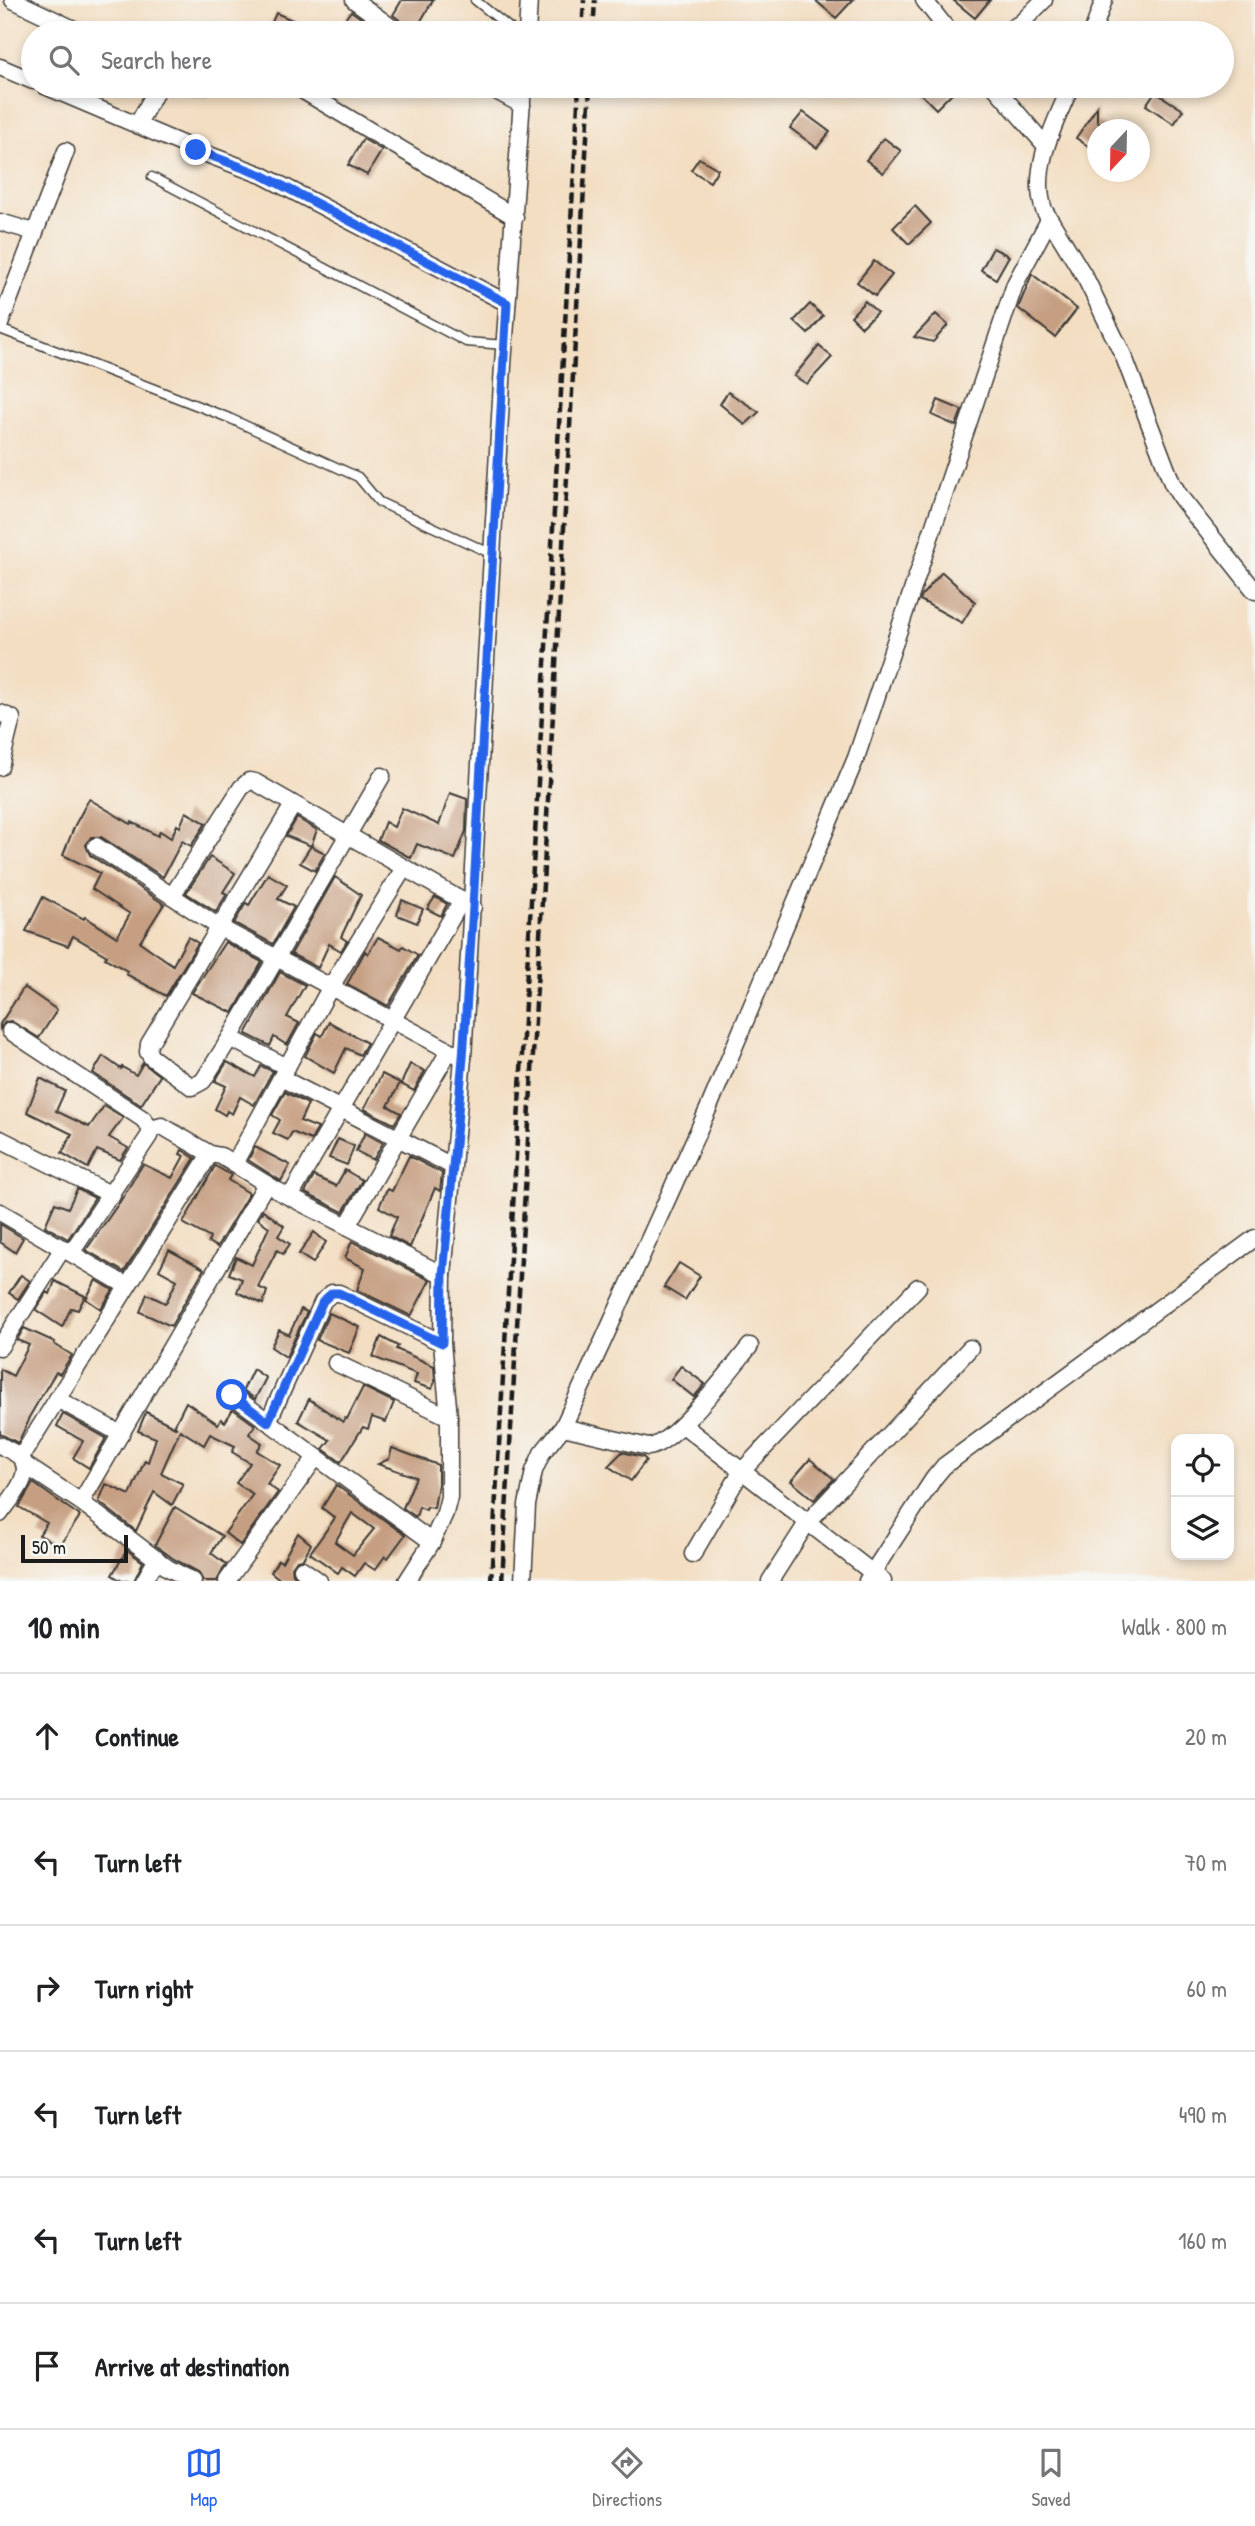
<!DOCTYPE html>
<html lang="en">
<head>
<meta charset="utf-8">
<style>
  :root { --surface:#fff; --page:#f2f2f2; --text:#202124; --muted:#757577; --line:#e0e0e0; --accent:#2563eb }
  body { margin:0; font-family:"Patrick Hand",sans-serif; background:var(--page); color:var(--text) }
  .controls { position:absolute; right:21px; bottom:21px; display:grid; overflow:hidden; border-radius:14px; box-shadow:0 4px 10px #0003 }
  .controls button { width:63px; height:63px; display:grid; place-items:center; padding:0; border:0; border-bottom:2px solid var(--line); background:var(--surface); color:var(--text); font:35px sans-serif }
  .compass { position:absolute; left:1087px; top:119px; width:63px; height:63px; border-radius:50%; background:var(--surface); box-shadow:0 4px 10px #0003; rotate:202deg }
  .scale { position:absolute; left:21px; bottom:18px; width:107px; box-sizing:border-box; padding-left:7px; border:4px solid #1c1c1c; border-top:0; font-size:19px; line-height:24px; white-space:nowrap; color:#1c1c1c; -webkit-text-stroke:5px #f6f6f2; paint-order:stroke }
  .stop { position:absolute; width:21px; height:21px; margin:-16px; border:5px solid #2563eb; border-radius:50%; background:#fff }
  .stop.end { background:#2563eb; border-color:#fff; box-shadow:0 2px 7px #0008 }
  .list { margin:0; padding:0; list-style:none }
  h2 { display:flex; justify-content:space-between; align-items:center; height:91px; margin:0; padding:0 28px; font-size:30px }
  h2 small { font-size:23px; font-weight:400; color:var(--muted) }
  .list li { display:grid; grid-template-columns:46px 1fr auto; gap:21px; align-items:center; box-sizing:border-box; height:126px; padding:0 28px; border-top:2px solid var(--line) }
  .list b { display:block; font-size:26px; white-space:nowrap }
  .list em { font-size:23px; font-style:normal; color:var(--muted) }
  .icon { flex:none; width:38px; height:38px; fill:none; stroke:currentColor; stroke-width:2; stroke-linecap:round; stroke-linejoin:round }
  .map { position:relative; flex:none; width:1255px; height:1581px; overflow:hidden }
  .search { position:absolute; background:var(--surface); box-shadow:0 4px 10px #0003; left:21px; right:21px; top:21px; height:77px; display:flex; align-items:center; gap:18px; box-sizing:border-box; padding:0 24px; border-radius:38px; color:var(--muted); font-size:26px }
  .sheet { height:847px; background:var(--surface) }
  nav { display:flex; justify-content:space-around; align-items:center; box-sizing:border-box; height:98px; border-top:2px solid var(--line); background:var(--surface); font-size:19px; color:var(--muted) }
  nav a { display:grid; justify-items:center; gap:4px }
  nav .on { color:var(--accent) }
  .map>svg:first-child { display:block }
  .building { fill:#c69f82; fill-rule:evenodd }
  .lines { fill:none; stroke-linecap:round; stroke-linejoin:round }
  .service-casing { stroke:#3c3935; stroke-width:11 }
  .minor-casing { stroke:#3c3935; stroke-width:19 }
  .service { stroke:#fff; stroke-width:8 }
  .minor { stroke:#fff; stroke-width:16 }
  .rail { stroke:#1c1c1c; stroke-width:4.5; stroke-dasharray:10 5; stroke-linecap:butt }
  .route { stroke:#2563eb; stroke-width:9 }
</style>
</head>
<body>
<div class="map">
<svg width="1255" height="1581" viewBox="0 0 1255 1581">
  <rect width="100%" height="100%" fill="#f6f6f2"/>
  <filter id="ink" filterUnits="userSpaceOnUse"><feTurbulence type="fractalNoise" baseFrequency=".0143" numOctaves="2"/><feDisplacementMap in="SourceGraphic" scale="14" xChannelSelector="R" yChannelSelector="G"/><feConvolveMatrix kernelMatrix="1 2 1 2 8 2 1 2 1" color-interpolation-filters="sRGB"/></filter>
  <filter id="wash" filterUnits="userSpaceOnUse"><feTurbulence type="fractalNoise" baseFrequency=".00686" numOctaves="4" result="noise"/><feDisplacementMap in="SourceGraphic" scale="28" xChannelSelector="R" yChannelSelector="G"/><feGaussianBlur stdDeviation="1.57" result="paint"/><feColorMatrix in="noise" values="0 0 0 0 0 0 0 0 0 0 0 0 0 0 0 0 0 1.4 0 .05"/><feComposite in="paint" operator="in"/></filter>
  <g filter="url(#wash)">
    <rect width="100%" height="100%" fill="#f3dec2"/>
    <g id="blocks">
      <g class="building">
        <path d="M402,0H433L414,33H409L406,25L393,15Z"/>
        <path d="M815,0H853L836,18Z"/>
        <path d="M953,0H990L975,18Z"/>
        <path d="M351,11L382,33H334Z"/>
        <path d="M276,13L322,33H267Z"/>
        <path d="M913,86H945L952,93L936,109Z"/>
        <path d="M1155,92L1183,110L1174,124L1146,105Z"/>
        <path d="M1097,107V121L1111,130H1097V138L1091,148L1076,138Z"/>
        <path d="M803,112L830,132L817,148L790,128Z"/>
        <path d="M884,138L901,151L883,173L866,160Z"/>
        <path d="M363,139L382,150L367,175L348,165Z"/>
        <path d="M699,158L718,169L710,182L691,170Z"/>
        <path d="M915,206L931,223L909,244L893,228Z"/>
        <path d="M993,248L1009,256L996,279L981,270Z"/>
        <path d="M874,261L892,275L875,296L857,282Z"/>
        <path d="M1032,274L1077,309L1055,337L1018,308Z"/>
        <path d="M865,301L877,312L862,327L851,316Z"/>
        <path d="M810,304L823,316L808,334L794,321Z"/>
        <path d="M936,314L948,325L933,342L914,337Z"/>
        <path d="M819,346L832,357L807,384L794,376Z"/>
        <path d="M728,392L759,412L745,425L720,404Z"/>
        <path d="M938,400L962,410L956,426L932,415Z"/>
        <path d="M942,572L975,602L962,623L920,600L922,595Z"/>
        <path d="M450,793L467,799L466,831L455,859L417,844L411,858L378,840L385,822L394,827L402,808L439,825Z"/>
        <path d="M89,799L131,824L132,822L158,836L160,831L171,838L177,825L180,827L186,812L206,823L191,846L182,841L163,877L101,837H91L86,845L90,855L164,904L140,942L173,965L188,937L198,943L166,996L126,974L127,971L105,958L107,956L73,936L68,946L26,931L43,897L84,919L85,917L117,937L130,914L92,889L100,873L63,855L75,825Z"/>
        <path d="M297,818L317,830L311,846L286,836Z"/>
        <path d="M311,846L325,853L315,871L300,863Z"/>
        <path d="M210,857L235,873L223,892L227,894L216,912L186,893Z"/>
        <path d="M268,874L287,885L278,899L294,907L273,944L234,923L246,903L249,905Z"/>
        <path d="M335,877L361,895L341,937L347,941L341,951L329,944L318,968L291,954Z"/>
        <path d="M435,897L447,904L441,916L427,909Z"/>
        <path d="M402,900L423,909L417,923L397,915Z"/>
        <path d="M378,937L401,949L403,946L418,955L388,1006L347,984L365,951L368,954Z"/>
        <path d="M225,942L262,962L233,1013L192,993Z"/>
        <path d="M280,972L305,985L287,1017L299,1023L287,1045L274,1037L270,1046L246,1034Z"/>
        <path d="M24,987L57,1010L39,1038L11,1021L5,1022L0,1029V1024Z"/>
        <path d="M329,1022L367,1043L360,1055L346,1048L334,1073L305,1056L317,1033L322,1036Z"/>
        <path d="M103,1056L121,1069L122,1067L136,1075L143,1063L160,1076L141,1105L93,1073Z"/>
        <path d="M227,1062L255,1077L261,1066L273,1071L254,1105L240,1097L232,1114L227,1111L225,1115L215,1109L226,1086L215,1081Z"/>
        <path d="M410,1064L425,1071L414,1091L401,1084Z"/>
        <path d="M382,1074L400,1083L388,1106L401,1113L394,1124L364,1109Z"/>
        <path d="M40,1078L65,1091L56,1111L89,1127L104,1106L123,1118L109,1137L128,1148L120,1160L97,1150L88,1168L62,1153L72,1134L27,1112Z"/>
        <path d="M285,1092L308,1104L300,1121L318,1128L311,1140L292,1132L288,1140L273,1133L280,1120L272,1115Z"/>
        <path d="M365,1133L383,1143L373,1160L356,1151Z"/>
        <path d="M338,1139L354,1146L347,1165L329,1158Z"/>
        <path d="M255,1147L290,1165L281,1181L248,1160Z"/>
        <path d="M182,1150L195,1158L124,1272L86,1250L121,1200L143,1164L172,1178L184,1156L180,1154Z"/>
        <path d="M409,1156L442,1173L440,1191L435,1188L410,1247L389,1236L397,1217L379,1207L387,1189L392,1191Z"/>
        <path d="M215,1166L231,1175L228,1180L249,1193L217,1247L208,1242L210,1238L183,1223Z"/>
        <path d="M345,1170L362,1180L343,1212L305,1193L314,1176L336,1186Z"/>
        <path d="M77,1189L95,1198L68,1239L45,1226L55,1203L68,1208Z"/>
        <path d="M263,1210L284,1226L278,1236L290,1244L283,1254L277,1250L264,1275L258,1287L267,1291L263,1304L237,1292L242,1279L229,1274L236,1257L252,1265L269,1227L258,1219Z"/>
        <path d="M0,1224L23,1238L15,1252L0,1242Z"/>
        <path d="M314,1232L326,1242L313,1263L299,1254Z"/>
        <path d="M352,1241L430,1280L411,1316L357,1290L365,1268L345,1258Z"/>
        <path d="M169,1250L204,1269L171,1326L140,1312L147,1294L165,1303L167,1301L177,1280L159,1270Z"/>
        <path d="M679,1263L700,1276L685,1300L664,1287Z"/>
        <path d="M21,1275L30,1281L18,1299L9,1293Z"/>
        <path d="M96,1280L113,1290L101,1309L86,1299Z"/>
        <path d="M55,1281L85,1296L78,1310L71,1308L62,1327L36,1310L47,1292L50,1294Z"/>
        <path d="M301,1309L307,1312L286,1357L271,1347L279,1330L289,1335Z"/>
        <path d="M329,1313L360,1327L349,1353L317,1340Z"/>
        <path d="M24,1328L55,1342L54,1344L72,1355L60,1374L56,1372L45,1390L28,1419L29,1420L18,1443L0,1434V1369L13,1376L29,1345L17,1340Z"/>
        <path d="M381,1337L398,1346L396,1349L434,1366L435,1381L432,1389L414,1383L417,1374L373,1357Z"/>
        <path d="M681,1366L705,1384L694,1397L671,1379Z"/>
        <path d="M253,1369L266,1378L255,1399L243,1390Z"/>
        <path d="M363,1387L394,1402L386,1422L372,1417L368,1429L363,1427L341,1462L323,1449L330,1440L298,1421L309,1399L343,1422L345,1418L347,1419Z"/>
        <path d="M186,1402L218,1424L221,1419L225,1422L233,1409L255,1425L249,1434L262,1443L257,1451L280,1465L267,1484L278,1492L240,1545L225,1533L253,1494L236,1483L250,1463L232,1452L235,1446L210,1434L204,1445L180,1430L161,1473L183,1484L172,1505L154,1492L136,1531L99,1502L106,1484L130,1495L145,1460L148,1462L156,1438L138,1431L146,1412L177,1428L174,1426Z"/>
        <path d="M63,1414L106,1438L89,1468L73,1458L83,1441L57,1426Z"/>
        <path d="M392,1448L438,1465V1484L434,1508L427,1507L426,1510L419,1507L416,1517L403,1508L416,1477L378,1464L389,1459Z"/>
        <path d="M622,1452L643,1457L646,1460L631,1481L608,1466Z"/>
        <path d="M810,1459L834,1479L814,1500L791,1481Z"/>
        <path d="M33,1483L80,1516L60,1546L39,1535L47,1523L19,1507Z"/>
        <path d="M336,1485L405,1535L388,1558L385,1556L375,1570L364,1563L355,1576L342,1567L338,1573L310,1553L335,1518L322,1508ZM352,1513L374,1529L353,1555L335,1542Z"/>
        <path d="M175,1507L222,1536L211,1553L226,1564L217,1581H203L198,1572L174,1559L155,1545Z"/>
        <path d="M298,1533L311,1544L303,1559L297,1560L292,1567L293,1574L301,1581H282L271,1572L278,1560L282,1562Z"/>
        <path d="M127,1550L143,1562L134,1581H122L112,1575Z"/>
      </g>
    </g>
  </g>
  <g filter="url(#ink)">
    <use href="#blocks" fill-opacity="0" stroke="#3c3935" stroke-width="2"/>
    <g class="lines">
      <defs>
        <g id="service">
          <path d="M475,0L516,33"/>
          <path d="M152,177L466,342L505,345"/>
          <path d="M0,329L229,418L358,477L379,502L492,554"/>
        </g>
        <g id="minor">
          <path d="M13,0L82,33"/>
          <path d="M354,0L399,33"/>
          <path d="M924,0L950,33"/>
          <path d="M527,33L529,0"/>
          <path d="M1004,33L1021,23L1044,0"/>
          <path d="M1092,33L1104,0"/>
          <path d="M0,67L33,81"/>
          <path d="M45,86L196,150L262,175L507,303"/>
          <path d="M193,86H203"/>
          <path d="M295,86L515,217"/>
          <path d="M487,86L522,105"/>
          <path d="M994,86L1046,146"/>
          <path d="M1071,86C1055,123 1030,169 1044,210L1086,279L1124,357L1172,483L1181,498L1255,591"/>
          <path d="M137,125L159,86"/>
          <path d="M0,222L34,232"/>
          <path d="M0,324L66,151"/>
          <path d="M0,713L12,718L0,767"/>
          <path d="M293,805L149,1044L148,1052L151,1057L192,1087L203,1081L230,1038L382,776"/>
          <path d="M96,846L219,927L463,1058"/>
          <path d="M172,896L241,788L249,781L255,782L473,907"/>
          <path d="M10,1031L143,1119L151,1129L149,1136L71,1253"/>
          <path d="M230,1038L287,1067"/>
          <path d="M281,1078L452,1166"/>
          <path d="M151,1129L162,1126L210,1154"/>
          <path d="M0,1139L112,1195"/>
          <path d="M234,1164L330,988L404,868"/>
          <path d="M290,1197L462,900"/>
          <path d="M0,1212L127,1286"/>
          <path d="M347,1226L449,1051"/>
          <path d="M0,1347L63,1248"/>
          <path d="M336,1363L449,1417"/>
          <path d="M232,1395L432,1542"/>
          <path d="M57,1399L121,1434"/>
          <path d="M268,1422L323,1301L332,1293H339L442,1343"/>
          <path d="M683,1425L883,1581"/>
          <path d="M563,1427L648,1447C674,1445 731,1369 750,1346"/>
          <path d="M0,1445C6,1449 15,1452 20,1457C36,1473 9,1501 0,1514"/>
          <path d="M21,1457L210,1154L221,1156L278,1191L443,1275"/>
          <path d="M25,1465L81,1502L168,1568L193,1581"/>
          <path d="M81,1502L266,1184"/>
          <path d="M693,1554L741,1472L918,1287"/>
          <path d="M302,1569L319,1581"/>
          <path d="M144,1581L157,1559"/>
          <path d="M227,1581L316,1457"/>
          <path d="M407,1581L432,1542L445,1513L449,1497V1417L442,1343L443,1275L463,1058L503,365L523,86"/>
          <path d="M523,1581L527,1505L534,1471L542,1453L563,1427L603,1341L709,1107L856,758L1015,284L1049,220"/>
          <path d="M770,1581L807,1523L970,1348"/>
          <path d="M867,1581L934,1478L944,1466L1255,1238"/>
        </g>
      </defs>
      <use href="#service" class="service-casing"/>
      <use href="#minor" class="minor-casing"/>
      <use href="#service" class="service"/>
      <use href="#minor" class="minor"/>
      <g class="rail">
        <path d="M582,33L584,0"/>
        <path d="M593,33L595,0"/>
        <path d="M491,1581L579,86"/>
        <path d="M502,1581L590,86"/>
      </g>
    </g>
  </g>
  <g class="lines" filter="url(#ink)">
    <path class="route" d="M196,150L262,175L507,303L473,907L463,1058L443,1275L442,1343L339,1293H332L323,1301L268,1422L232,1395"/>
  </g>
</svg>
<div class="controls">
<button><svg class="icon" aria-label="locate" viewBox="0 0 24 24"><circle cx="12" cy="12" r="6"/><path d="M12 2v4M12 18v4M2 12h4M18 12h4"/></svg></button>
<button><svg class="icon" aria-label="layers" viewBox="0 0 24 24"><path d="M12 4l9 5-9 5-9-5zM3 14l9 5 9-5"/></svg></button>
</div>
<svg class="compass" viewBox="-18 -18 36 36"><path d="M0-13l5 13h-10z" fill="#e53935"/><path d="M0 13l5-13h-10z" fill="#757577"/></svg>
<div class="scale">50 m</div>
<div class="stop" style="left:232px;top:1395px"></div>
<div class="stop end" style="left:196px;top:150px"></div>
<div class="search"><svg class="icon" aria-label="search" viewBox="0 0 24 24"><circle cx="10" cy="10" r="6"/><path d="M15 15l6 6"/></svg>Search here</div>
</div>
<section class="sheet">
<h2>10 min<small>Walk · 800 m</small></h2>
<ul class="list">
<li><svg class="icon" aria-label="ahead" viewBox="0 0 24 24"><path d="M12 20V5M6 11l6-6 6 6"/></svg><div><b>Continue</b></div><em>20 m</em></li>
<li><svg class="icon" aria-label="left" viewBox="0 0 24 24"><path d="M17 20v-9H6M10 6l-5 5 5 5"/></svg><div><b>Turn left</b></div><em>70 m</em></li>
<li><svg class="icon" aria-label="right" viewBox="0 0 24 24"><path d="M7 20v-9h11M14 6l5 5-5 5"/></svg><div><b>Turn right</b></div><em>60 m</em></li>
<li><svg class="icon" aria-label="left" viewBox="0 0 24 24"><path d="M17 20v-9H6M10 6l-5 5 5 5"/></svg><div><b>Turn left</b></div><em>490 m</em></li>
<li><svg class="icon" aria-label="left" viewBox="0 0 24 24"><path d="M17 20v-9H6M10 6l-5 5 5 5"/></svg><div><b>Turn left</b></div><em>160 m</em></li>
<li><svg class="icon" aria-label="arrive" viewBox="0 0 24 24"><path d="M6 21V4h12l-3 4 3 4H6"/></svg><div><b>Arrive at destination</b></div></li>
</ul>
</section>
<nav>
<a class="on"><svg class="icon" aria-label="map" viewBox="0 0 24 24"><path d="M3 6l6-2 6 2 6-2v14l-6 2-6-2-6 2zM9 4v14M15 6v14"/></svg>Map</a>
<a><svg class="icon" aria-label="directions" viewBox="0 0 24 24"><path d="M12 3l9 9-9 9-9-9zM9 14v-3h6M13 9l2 2-2 2"/></svg>Directions</a>
<a><svg class="icon" aria-label="saved" viewBox="0 0 24 24"><path d="M7 4h10v16l-5-4-5 4z"/></svg>Saved</a>
</nav>
</body>
</html>
